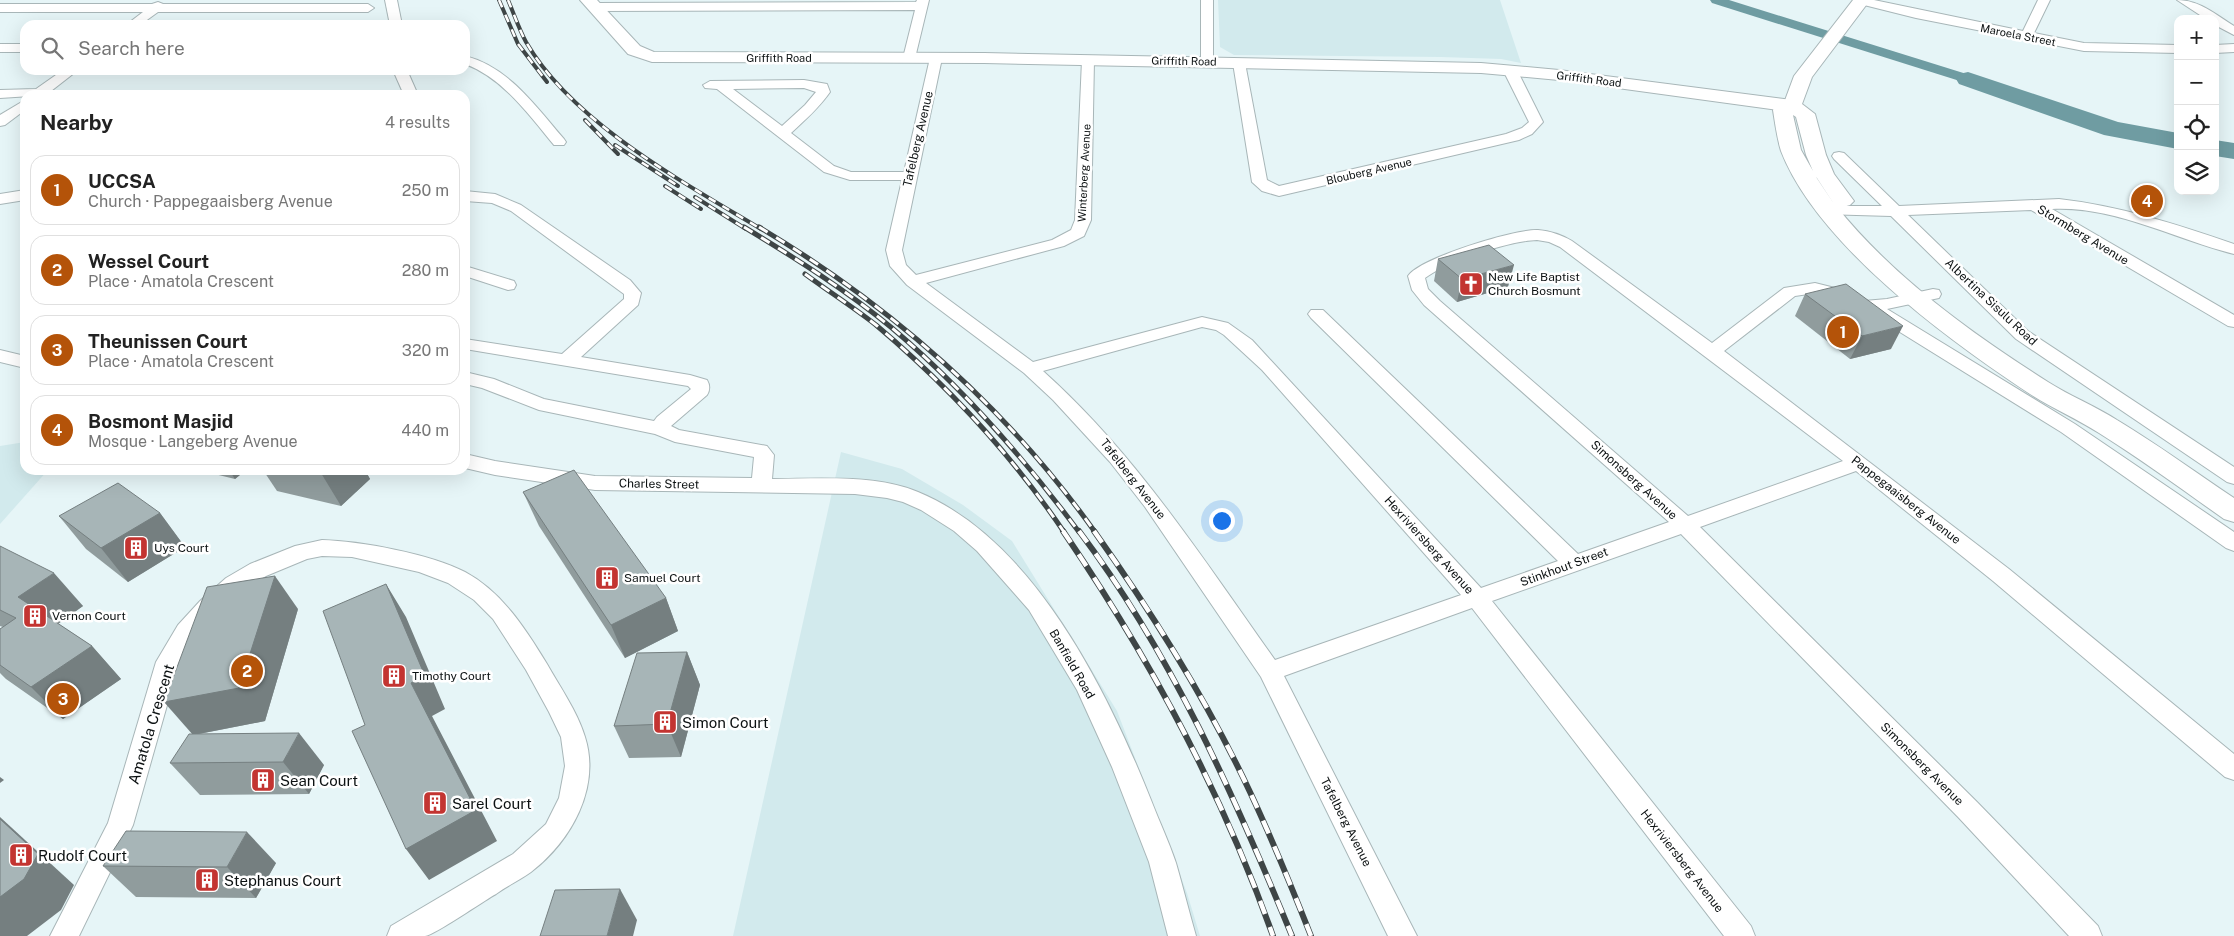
<!DOCTYPE html>
<html lang="en">
<head>
<meta charset="utf-8">
<style>
  :root { --surface:#fff; --page:#f6f6f6; --text:#222; --muted:#767676; --line:#e0e0e0; --accent:#b45309 }
  body { margin:0; font-family:"Public Sans",sans-serif; background:var(--page); color:var(--text) }
  .controls { position:absolute; right:15px; top:15px; display:grid; overflow:hidden; border-radius:10px; box-shadow:0 5px 20px #0002 }
  .controls button { width:45px; height:45px; display:grid; place-items:center; padding:0; border:0; border-bottom:1px solid var(--line); background:var(--surface); color:var(--text); font:25px sans-serif }
  .you { position:absolute; left:1221px; top:520px; width:18px; height:18px; margin:-12px; border:4px solid #fff; border-radius:50%; background:#1a73e8; box-shadow:0 0 0 8px #1a73e833 }
  .badge { display:grid; place-items:center; width:32px; height:32px; border-radius:50%; background:var(--accent); color:#fff; font-size:16px; font-weight:700 }
  .pin { position:absolute; translate:-50% -50%; border:2px solid #fff; box-shadow:0 1px 5px #0006 }
  .list { margin:0; padding:0; list-style:none }
  h2 { display:flex; justify-content:space-between; align-items:center; height:65px; margin:0; padding:0 20px; font-size:21px }
  h2 small { font-size:16px; font-weight:400; color:var(--muted) }
  .list li { display:grid; grid-template-columns:32px 1fr auto; gap:15px; align-items:center; box-sizing:border-box; height:70px; margin:0 10px 10px; padding:0 10px; border:1px solid var(--line); border-radius:15px }
  .list b { display:block; font-size:19px; white-space:nowrap }
  .list p { margin:0; font-size:16px; white-space:nowrap; color:var(--muted) }
  .list em { font-size:16px; font-style:normal; color:var(--muted) }
  .icon { flex:none; width:28px; height:28px; fill:none; stroke:currentColor; stroke-width:2; stroke-linecap:round; stroke-linejoin:round }
  .map { position:relative; flex:none; width:2234px; height:936px; overflow:hidden }
  .search { position:absolute; background:var(--surface); box-shadow:0 5px 20px #0002; left:20px; top:20px; width:450px; height:55px; display:flex; align-items:center; gap:12px; box-sizing:border-box; padding:0 18px; border-radius:15px; color:var(--muted); font-size:19px }
  .panel { position:absolute; background:var(--surface); box-shadow:0 5px 20px #0002; left:20px; top:90px; width:450px; height:385px; border-radius:15px }
  .map>svg:first-child { display:block }
  .built { fill:#d2eaed }
  .lines { fill:none; stroke-linecap:round; stroke-linejoin:round }
  .canal { fill:#6f9ca2; fill-rule:evenodd }
  .river { fill:#6f9ca2; fill-rule:evenodd }
  .street-casing { stroke:#a8b6b8; stroke-width:2 }
  .secondary-casing { stroke:#a8b6b8; stroke-width:2 }
  .primary-casing { stroke:#a8b6b8; stroke-width:2 }
  .street { fill:#fff; fill-rule:evenodd }
  .secondary { fill:#fff; fill-rule:evenodd }
  .primary { fill:#fff; fill-rule:evenodd }
  .rail-far2-casing { stroke:#3e4546; stroke-width:4 }
  .rail-far1-casing { stroke:#3e4546; stroke-width:5 }
  .rail-casing { stroke:#3e4546; stroke-width:6 }
  .rail-far2 { stroke:#fff; stroke-width:2.5; stroke-dasharray:8; stroke-linecap:butt }
  .rail-far1 { stroke:#fff; stroke-width:3; stroke-dasharray:10; stroke-linecap:butt }
  .rail { stroke:#fff; stroke-width:4.5; stroke-dasharray:14; stroke-linecap:butt }
  .wall { fill:#909c9d }
  .shaded-wall { fill:#757f80 }
  .building { fill:#a7b5b7; stroke:#757f80 }
  .labels { text-anchor:middle; dominant-baseline:central; stroke-width:5; stroke-linejoin:round; paint-order:stroke }
  .far-street-label { font-size:11px; fill:#0c1112; stroke:#fff }
  .street-label { font-size:12px; fill:#0c1112; stroke:#fff }
  .poi-label { font-size:12px; fill:#0c1112; stroke:#fff; text-anchor:start }
  .near-poi-label { font-size:15px; fill:#0c1112; stroke:#fff; text-anchor:start }
  .near-street-label { font-size:15px; fill:#0c1112; stroke:#fff }
</style>
</head>
<body>
<div class="map">
<svg width="2234" height="936" viewBox="0 0 2234 936">
  <rect width="100%" height="100%" fill="#e6f5f7"/>
  <g class="built">
    <path d="M1218,0H1500L1521,63L1501,59L1441,57L1234,55L1220,47Z"/>
    <path d="M25,442V470H48L0,524V446Z"/>
    <path d="M841,452L902,469L963,505L1012,541L1117,711L1187,893L1200,936H733Z"/>
  </g>
  <g class="lines">
    <path class="canal" d="M1710,0H1729L1973,76L1975,79L1973,82H1963L1712,3Z"/>
    <g class="river">
      <path d="M1968,72L2118,122L2178,133V149L2104,135L1959,84L1956,79L1959,74Z"/>
      <path d="M2215,140L2234,143V159L2215,156Z"/>
    </g>
    <defs>
      <g id="street">
        <path d="M385,0H397L402,25H390Z"/>
        <path d="M917,0H929L915,58L909,62L903,58L915,10L595,11L589,7L595,3L916,2Z"/>
        <path d="M1201,0H1213V61L1207,65L1201,61Z"/>
        <path d="M1854,0H1874L2023,31L2038,0H2050L2034,33L2084,43L2178,45V53L2084,51L1916,18L1856,3Z"/>
        <path d="M2177,0C2199,0 2215,14 2234,26V35L2215,25V19H2206Z"/>
        <path d="M158,2L163,4H368L374,8L368,12H158L140,25H126L143,12H0V4H152Z"/>
        <rect x="0" y="44" width="25" height="8"/>
        <path d="M2234,44V52L2215,53V45Z"/>
        <path d="M936,54L942,58L902,250L906,265L916,275L1052,240L1071,230L1075,220L1082,60L1088,56L1093,57L1094,60L1091,220L1084,236L1064,246L926,283L1033,362L1202,317L1228,323L1252,340L1481,588L1558,561L1311,318L1308,314L1311,310H1323L1578,554L1669,522L1424,305L1412,290L1408,276C1420,258 1515,229 1538,230C1550,231 1562,235 1572,241L1712,343L1784,288L1815,283L1855,293L1858,297L1855,301L1849,302L1815,293L1795,296L1724,351L2009,569L2234,754V780L2225,777L1993,581L1856,471L1700,527L1977,802L2098,926L2102,936H2069L1959,818L1681,534L1492,601L1751,926L1755,936H1724L1472,608L1284,676L1417,936H1388L1261,677L1145,507L1110,462L1053,400L1024,373L907,285L890,266L886,250L902,180H850L824,172L717,89L705,88L703,85L710,81L804,80L827,84L830,92C819,108 805,120 791,133L834,166L851,172H904L930,58ZM804,88L816,92L805,105L782,126L733,89ZM1537,240L1549,242L1560,247L1843,461L1688,516L1440,301L1428,289L1425,278C1448,261 1509,241 1537,240ZM1202,327L1216,330L1224,335L1262,370L1461,595L1275,660C1203,559 1136,454 1043,371Z"/>
        <path d="M465,56C509,67 536,107 564,139L566,142L564,145H554C529,115 503,78 465,64Z"/>
        <path d="M1239,59L1245,63L1267,180L1279,186L1506,134L1522,128L1529,122L1503,70L1510,66L1517,70L1543,122L1532,134L1519,140L1279,196L1262,191L1252,182L1233,63Z"/>
        <path d="M63,70H78L46,95L0,98V90L36,89Z"/>
        <path d="M393,70H407L418,95H404Z"/>
        <path d="M25,100V110L5,125L0,126V115Z"/>
        <path d="M1839,152L1844,153L1899,206L2059,199C2120,206 2176,224 2234,244V254C2174,239 2115,206 2052,209L2234,315V327L2228,326L2031,210L1908,215L2028,331L2234,467V484L2227,482L2016,339L1891,216L1822,214L1819,211L1822,208L1827,206H1882L1834,159L1832,156L1834,153Z"/>
        <path d="M25,190V200L0,204V194Z"/>
        <path d="M465,191L495,194L521,205L630,280L641,293L638,305L581,357L690,375L707,380C710,385 710,390 707,395L671,426L679,430L767,446L774,455L772,479C817,479 876,474 918,492C1033,539 1107,690 1151,800C1159,821 1169,842 1176,863C1183,887 1189,912 1196,936H1168L1149,862L1112,767L1077,690L1029,610L977,551L954,531L921,510L903,502L887,498L855,494L595,490L495,475L465,468V454L495,461L595,476L752,478L754,457L675,442L655,434L539,410L482,388L465,384V372L494,379L544,399L654,421L657,417L691,389L688,386L465,349V339L562,354L624,299V294L511,211L492,203L465,201Z"/>
        <path d="M465,266L514,281L516,285L514,289L508,290L465,276Z"/>
        <path d="M1933,289L1939,290L1941,294L1939,298L1887,309L2075,424L2234,532V551L2226,548L2061,432L1874,316L1871,312L1873,310L1864,309L1861,305L1864,301L1887,299Z"/>
        <path d="M0,350L25,356V368L0,362Z"/>
        <path d="M322,540C360,541 431,554 465,572C502,592 525,628 547,664C560,687 577,711 585,737C601,788 571,841 531,872C520,880 507,886 496,894C483,901 435,935 425,936C413,936 399,936 387,936L391,926L513,854L546,824L559,798L565,766L561,737L549,712L526,670L493,619L474,600L448,583L419,572L352,557L322,556L307,559L266,576L242,590L216,613L194,637L179,663L133,825L79,936H50L108,823L156,662L178,625L200,601L226,578L250,564L295,546Z"/>
      </g>
      <path id="secondary" d="M580,0H597L640,46L654,52L984,53L1481,63L1559,70L1792,100L1799,102L1801,106L1799,110L1792,112L1559,80L1481,73L984,63L652,62L628,54Z"/>
      <path id="primary" d="M1853,0H1870L1812,77L1802,104L1815,114L1826,155L1834,174L1854,201L1850,205L1843,207L1836,206C1893,277 1971,333 2048,382C2070,396 2095,406 2117,420C2157,444 2195,472 2234,498V522L2224,519C2183,490 2142,460 2099,433C2077,419 2052,408 2030,394C1948,340 1817,244 1781,151C1777,138 1775,123 1773,110L1775,106L1784,103L1794,76ZM1793,115L1796,117L1806,155L1813,171L1801,150ZM1816,177L1817,178L1834,204Z"/>
    </defs>
    <use href="#street" class="street-casing"/>
    <use href="#secondary" class="secondary-casing"/>
    <use href="#primary" class="primary-casing"/>
    <use href="#street" class="street"/>
    <use href="#secondary" class="secondary"/>
    <use href="#primary" class="primary"/>
    <defs>
      <g id="rail-far2">
        <path d="M499,0L518,44L547,82"/>
        <path d="M508,0C514,14 519,29 526,42C573,123 683,182 761,229"/>
        <path d="M585,120L618,154"/>
        <path d="M615,145L678,186"/>
        <path d="M665,186L701,209"/>
        <path d="M695,197L746,229"/>
      </g>
      <g id="rail-far1">
        <path d="M744,227C795,258 846,290 892,328C963,388 1024,458 1079,532"/>
        <path d="M759,227C891,306 1006,407 1095,532"/>
        <path d="M805,274C828,291 853,307 876,325C947,385 1012,455 1064,532"/>
      </g>
      <g id="rail">
        <path d="M1063,531C1149,657 1222,792 1273,936"/>
        <path d="M1079,531C1171,653 1234,795 1292,936"/>
        <path d="M1094,531C1153,614 1207,700 1250,792C1272,839 1292,888 1311,936"/>
      </g>
    </defs>
    <use href="#rail-far2" class="rail-far2-casing"/>
    <use href="#rail-far1" class="rail-far1-casing"/>
    <use href="#rail" class="rail-casing"/>
    <use href="#rail-far2" class="rail-far2"/>
    <use href="#rail-far1" class="rail-far1"/>
    <use href="#rail" class="rail"/>
  </g>
  <g class="wall">
    <path d="M1438,259L1508,287L1457,302L1434,281Z"/>
    <path d="M1805,294L1891,349L1850,359L1795,316Z"/>
    <path d="M198,470H246L235,479Z"/>
    <path d="M263,470H365L370,479L341,506L277,491Z"/>
    <path d="M523,492L666,598L678,631L625,658L539,526Z"/>
    <path d="M160,513L185,547L128,582L86,549L59,516Z"/>
    <path d="M0,546L83,606L58,624L92,646L121,679L63,719L6,679L0,673V629L3,627L0,626Z"/>
    <path d="M298,609L265,721L199,734L324,765L309,794L200,795L170,763L192,734Z"/>
    <path d="M687,652L700,685L681,757L629,758L614,726Z"/>
    <path d="M276,863L256,898L136,897L103,866Z"/>
  </g>
  <g class="shaded-wall">
    <path d="M1514,265L1508,287L1457,302L1462,279Z"/>
    <path d="M1903,326L1891,349L1850,359L1862,336Z"/>
    <path d="M229,470H246L235,479Z"/>
    <path d="M324,470H365L370,479L341,506L321,473Z"/>
    <path d="M160,513L185,547L128,582L101,548Z"/>
    <path d="M54,573L83,606L49,630L18,597Z"/>
    <path d="M275,576L298,609L265,721L193,735L164,702Z"/>
    <path d="M386,584L406,617L445,709L432,716L497,841L429,880L406,849L411,683Z"/>
    <path d="M666,598L678,631L625,658L611,625Z"/>
    <path d="M92,646L121,679L63,719L31,687Z"/>
    <path d="M687,652L700,685L681,757L667,724Z"/>
    <path d="M299,733L324,765L309,794L283,762Z"/>
    <path d="M0,777L4,780L0,783Z"/>
    <path d="M0,817L74,885L61,910L27,936H0Z"/>
    <path d="M247,832L276,863L256,898L227,867Z"/>
    <path d="M620,889L637,920L633,936H607Z"/>
  </g>
  <g class="building">
    <path d="M1489,245L1514,265L1462,279L1438,259Z"/>
    <path d="M1846,284L1903,326L1862,336L1805,294Z"/>
    <path d="M307,470H324L321,473Z"/>
    <path d="M574,470L666,598L611,625L523,492Z"/>
    <path d="M118,483L160,513L101,548L59,516Z"/>
    <path d="M0,546L54,573L18,597L92,646L31,687L0,665V629L16,618L0,610Z"/>
    <path d="M275,576L239,688L164,702L207,587Z"/>
    <path d="M386,584L425,676L411,683L476,810L406,849L352,731L365,725L323,611Z"/>
    <path d="M687,652L667,724L614,726L637,653Z"/>
    <path d="M299,733L283,762L170,763L189,734Z"/>
    <path d="M0,819L38,854L24,879L0,897Z"/>
    <path d="M126,831L247,832L227,867L103,866Z"/>
    <path d="M620,889L607,936H540L555,890Z"/>
  </g>
  <defs>
    <symbol id="church-square" viewBox="-11 -11 22 22"><rect x="-9" y="-9" width="18" height="18" rx="4" fill="#c33431" stroke="#fff"/><path d="M-1.2-6h2.4v3.5h3.3v2.4h-3.3V6h-2.4V-.1h-3.3v-2.4h3.3Z" fill="#fff"/></symbol>
    <symbol id="building-square" viewBox="-11 -11 22 22"><rect x="-9" y="-9" width="18" height="18" rx="4" fill="#c33431" stroke="#fff"/><path d="M-4-6H4V6H1V3H-1V6H-4ZM-2.5-4.3h1.7v1.8h-1.7ZM.8-4.3h1.7v1.8H.8ZM-2.5-1h1.7V.8h-1.7ZM.8-1h1.7V.8H.8Z" fill="#fff"/></symbol>
  </defs>
  <g fill-rule="evenodd">
    <use href="#church-square" x="1457" y="270" width="28" height="28"/>
    <use href="#building-square" x="122" y="534" width="28" height="28"/>
    <use href="#building-square" x="593" y="564" width="28" height="28"/>
    <use href="#building-square" x="21" y="602" width="28" height="28"/>
    <use href="#building-square" x="380" y="662" width="28" height="28"/>
    <use href="#building-square" x="651" y="708" width="28" height="28"/>
    <use href="#building-square" x="249" y="766" width="28" height="28"/>
    <use href="#building-square" x="421" y="789" width="28" height="28"/>
    <use href="#building-square" x="7" y="841" width="28" height="28"/>
    <use href="#building-square" x="193" y="866" width="28" height="28"/>
  </g>
  <g class="labels">
    <g class="far-street-label">
      <text transform="translate(2018 35) rotate(11)">Maroela Street</text>
      <text x="779" y="58">Griffith Road</text>
      <text transform="translate(1184 61) rotate(1)">Griffith Road</text>
      <text transform="translate(1589 79) rotate(7)">Griffith Road</text>
      <text transform="translate(1369 171) rotate(-13)">Blouberg Avenue</text>
      <text transform="translate(1084 173) rotate(-87)">Winterberg Avenue</text>
    </g>
    <g class="street-label">
      <text transform="translate(918 139) rotate(-77)">Tafelberg Avenue</text>
      <text transform="translate(2083 235) rotate(31)">Stormberg Avenue</text>
      <text transform="translate(1991 302) rotate(43)">Albertina Sisulu Road</text>
      <text transform="translate(1133 479) rotate(52)">Tafelberg Avenue</text>
      <text transform="translate(1634 480) rotate(42)">Simonsberg Avenue</text>
      <text transform="translate(659 484) rotate(1)">Charles Street</text>
      <text transform="translate(1906 500) rotate(38)">Pappegaaisberg Avenue</text>
      <text transform="translate(1429 545) rotate(48)">Hexriviersberg Avenue</text>
      <text transform="translate(1564 567) rotate(-20)">Stinkhout Street</text>
      <text transform="translate(1072 664) rotate(60)">Banfield Road</text>
      <text transform="translate(1922 764) rotate(45)">Simonsberg Avenue</text>
      <text transform="translate(1346 822) rotate(63)">Tafelberg Avenue</text>
      <text transform="translate(1682 861) rotate(52)">Hexriviersberg Avenue</text>
    </g>
    <g class="poi-label">
      <text x="1488" y="277">New Life Baptist<tspan x="1488" dy="14">Church Bosmunt</tspan></text>
      <text x="154" y="548">Uys Court</text>
      <text x="624" y="578">Samuel Court</text>
      <text x="52" y="616">Vernon Court</text>
      <text x="412" y="676">Timothy Court</text>
    </g>
    <g class="near-poi-label">
      <text x="682" y="722">Simon Court</text>
      <text x="280" y="780">Sean Court</text>
      <text x="452" y="803">Sarel Court</text>
      <text x="38" y="855">Rudolf Court</text>
      <text x="224" y="880">Stephanus Court</text>
    </g>
    <g class="near-street-label">
      <text transform="translate(151 724) rotate(-73)">Amatola Crescent</text>
    </g>
  </g>
</svg>
<div class="controls">
<button>+</button>
<button>−</button>
<button><svg class="icon" aria-label="locate" viewBox="0 0 24 24"><circle cx="12" cy="12" r="6"/><path d="M12 2v4M12 18v4M2 12h4M18 12h4"/></svg></button>
<button><svg class="icon" aria-label="layers" viewBox="0 0 24 24"><path d="M12 4l9 5-9 5-9-5zM3 14l9 5 9-5"/></svg></button>
</div>
<div class="you"></div>
<div class="pin badge" style="left:1843px;top:332px">1</div>
<div class="pin badge" style="left:247px;top:671px">2</div>
<div class="pin badge" style="left:63px;top:699px">3</div>
<div class="pin badge" style="left:2147px;top:201px">4</div>
<div class="search"><svg class="icon" aria-label="search" viewBox="0 0 24 24"><circle cx="10" cy="10" r="6"/><path d="M15 15l6 6"/></svg>Search here</div>
<section class="panel">
<h2>Nearby<small>4 results</small></h2>
<ul class="list">
<li><span class="badge">1</span><div><b>UCCSA</b><p>Church · Pappegaaisberg Avenue</p></div><em>250 m</em></li>
<li><span class="badge">2</span><div><b>Wessel Court</b><p>Place · Amatola Crescent</p></div><em>280 m</em></li>
<li><span class="badge">3</span><div><b>Theunissen Court</b><p>Place · Amatola Crescent</p></div><em>320 m</em></li>
<li><span class="badge">4</span><div><b>Bosmont Masjid</b><p>Mosque · Langeberg Avenue</p></div><em>440 m</em></li>
</ul>
</section>
</div>
</body>
</html>
